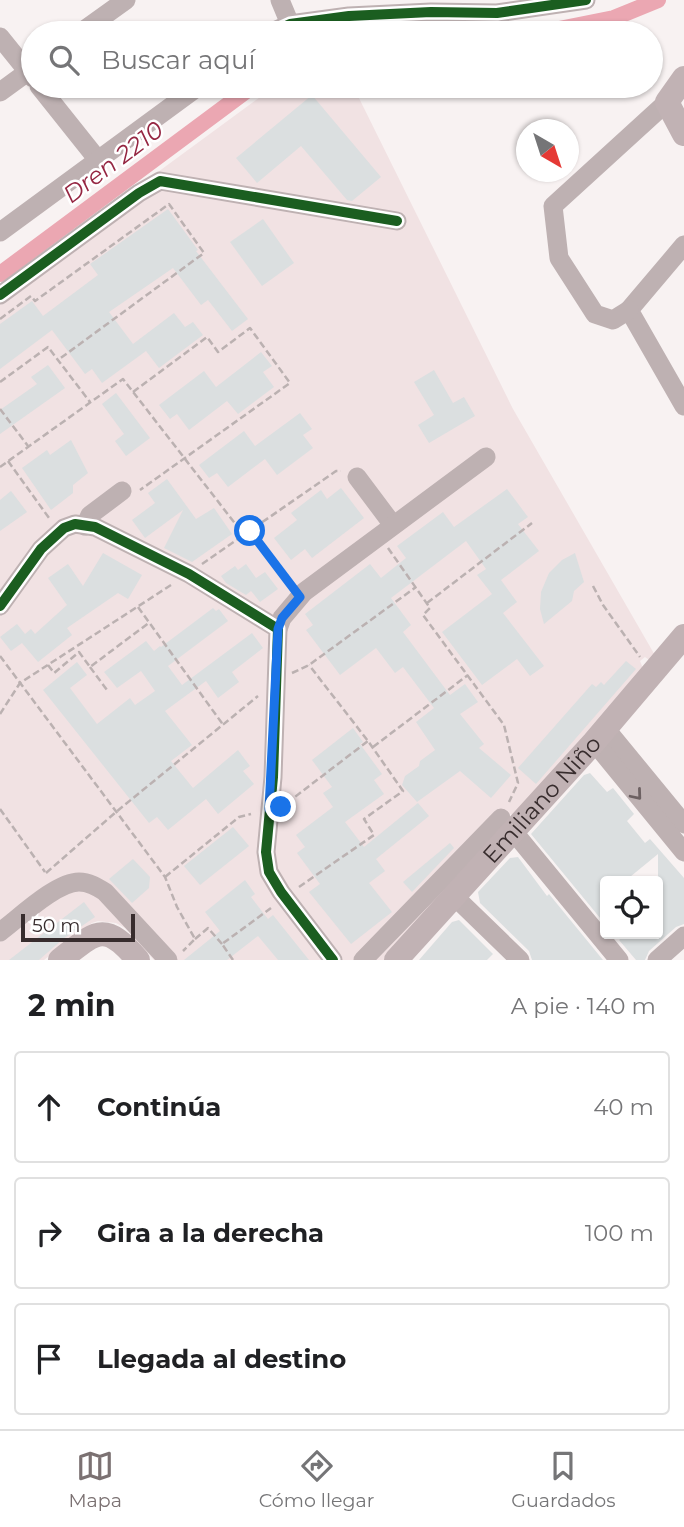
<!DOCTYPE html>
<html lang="es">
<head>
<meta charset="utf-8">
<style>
  :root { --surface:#fff; --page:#f2f2f2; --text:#202124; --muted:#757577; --line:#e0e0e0; --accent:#7b7172 }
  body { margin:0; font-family:Montserrat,sans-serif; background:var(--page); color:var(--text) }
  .controls { position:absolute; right:21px; bottom:21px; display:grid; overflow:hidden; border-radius:7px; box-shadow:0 2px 5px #0004 }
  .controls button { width:63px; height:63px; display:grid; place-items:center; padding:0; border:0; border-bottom:2px solid var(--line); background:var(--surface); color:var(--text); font:35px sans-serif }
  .compass { position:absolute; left:516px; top:119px; width:63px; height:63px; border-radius:50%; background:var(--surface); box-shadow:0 2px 5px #0004; rotate:141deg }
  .scale { position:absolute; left:21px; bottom:18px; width:114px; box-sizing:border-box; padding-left:7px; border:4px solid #372c2d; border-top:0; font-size:19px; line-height:24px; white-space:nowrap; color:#372c2d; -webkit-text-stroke:5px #fff; paint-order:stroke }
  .stop { position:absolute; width:21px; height:21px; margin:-16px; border:5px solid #1a73e8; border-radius:50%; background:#fff }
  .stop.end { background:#1a73e8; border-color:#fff; box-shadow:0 2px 7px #0008 }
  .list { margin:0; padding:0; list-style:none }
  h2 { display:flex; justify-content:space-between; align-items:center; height:91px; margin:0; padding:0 28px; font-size:30px }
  h2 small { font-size:23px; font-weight:400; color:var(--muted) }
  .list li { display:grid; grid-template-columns:46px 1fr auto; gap:21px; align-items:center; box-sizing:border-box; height:112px; margin:0 14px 14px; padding:0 14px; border:2px solid var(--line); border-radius:7px }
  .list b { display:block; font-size:26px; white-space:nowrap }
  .list em { font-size:23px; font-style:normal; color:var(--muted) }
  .icon { flex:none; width:38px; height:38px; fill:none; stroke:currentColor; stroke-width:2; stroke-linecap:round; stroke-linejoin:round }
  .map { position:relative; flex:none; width:684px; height:960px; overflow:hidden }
  .search { position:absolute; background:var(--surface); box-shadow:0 2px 5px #0004; left:21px; right:21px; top:21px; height:77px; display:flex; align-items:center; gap:18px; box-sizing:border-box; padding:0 24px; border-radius:38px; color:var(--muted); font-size:26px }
  .sheet { height:469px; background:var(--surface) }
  nav { display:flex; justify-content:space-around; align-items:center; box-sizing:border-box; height:98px; border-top:2px solid var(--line); background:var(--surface); font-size:19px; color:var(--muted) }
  nav a { display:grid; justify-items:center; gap:4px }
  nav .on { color:var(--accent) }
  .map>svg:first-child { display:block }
  .built { fill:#f1e2e3 }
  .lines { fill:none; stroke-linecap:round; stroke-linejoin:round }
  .canal { stroke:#eba7b2; stroke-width:16 }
  .building { fill:#dbdfe0 }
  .path { stroke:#bbb1b1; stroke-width:2.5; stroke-dasharray:7 3.5; stroke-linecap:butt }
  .minor { stroke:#beb1b2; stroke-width:19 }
  .major { stroke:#c1b2b4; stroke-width:24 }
  .cycleway-casing { stroke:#fff; stroke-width:15 }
  .cycleway { stroke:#1b5e20; stroke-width:10 }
  .oneway { stroke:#6d6162 }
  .route { stroke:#1a73e8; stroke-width:9 }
  .labels { text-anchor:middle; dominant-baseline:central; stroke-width:5; stroke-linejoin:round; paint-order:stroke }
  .street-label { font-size:23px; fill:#372c2d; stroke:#fff }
  .water-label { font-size:24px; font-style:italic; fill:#952642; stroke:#fff }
</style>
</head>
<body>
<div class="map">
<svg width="684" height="960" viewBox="0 0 684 960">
  <rect width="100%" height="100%" fill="#f8f2f2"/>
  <path class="built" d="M275,86H353L513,409L656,657L652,662L645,657L640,661L644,671L517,817L510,814L394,960H154L125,928L116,923L98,921L92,923L44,960H0V288Z"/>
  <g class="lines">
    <g class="canal">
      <path d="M342,33L407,28L452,33"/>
      <path d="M539,33L614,18L658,0"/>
      <path d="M0,274L253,86"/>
    </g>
  </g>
  <g class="building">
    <path d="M312,95L381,177L352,201L347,200L301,146L257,183L236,158Z"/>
    <path d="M168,209L198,250L196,251L248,319L232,331L208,300L201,305L173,268L109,312L133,344L174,313L185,327L193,322L203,335L159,368L146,351L102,383L92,369L85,374L52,330L0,369V324L32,301L43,316L98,275L90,264Z"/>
    <path d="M263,219L294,263L262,286L230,242Z"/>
    <path d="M261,352L272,366L263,372L274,387L238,414L227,401L189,430L177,414L170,419L159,405L204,371L216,387Z"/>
    <path d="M48,365L65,388L0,434V410L37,384L31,377Z"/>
    <path d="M434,370L453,403L464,397L475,416L429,443L418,425L434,415L414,382Z"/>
    <path d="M116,393L150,438L126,456L115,441L124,434L102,404Z"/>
    <path d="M300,413L312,429L303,435L313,448L277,475L265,459L228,487L217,473L209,478L199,465L244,431L255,446Z"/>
    <path d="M71,440L88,473L73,485V493L51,510L22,468L47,450L50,455Z"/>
    <path d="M167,479L196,519L214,508L232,534L192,562L164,548L183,510L145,538L132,520L155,503L148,493Z"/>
    <path d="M341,488L364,518L312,558L305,549L291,560L274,538L297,520L291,513L321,490L327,499Z"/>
    <path d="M507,489L528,517L518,524L539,551L501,580L517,602L503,613L544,666L530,676L517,659L482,685L442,632L492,594L477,575L486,569L466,541L391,598L411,625L403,632L450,695L465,684L478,702L460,714L484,744L479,748L511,775L491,798L460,771L417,802L402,785L405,776L419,766L420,761L435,750L416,722L434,708L403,667L395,673L376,648L340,675L306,630L313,625L305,614L370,564L381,578L406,558L397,546L443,512L454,527Z"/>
    <path d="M11,491L27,512L0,531V500Z"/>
    <path d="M103,553L142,575L128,599L118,593L67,628L72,635L38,662L22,643L11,651L0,637L17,624L25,634L31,629L35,634L67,605L48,578L68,564L83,586Z"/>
    <path d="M575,553L584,582L574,591L572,601L544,624L540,609L541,592L549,573L562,560Z"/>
    <path d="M246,564L256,578L265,572L278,589L260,602L251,591L246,595L226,583L221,576L235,566L238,570Z"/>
    <path d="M213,608L216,611L219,609L228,621L168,666L182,685L252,633L263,648L232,672L239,682L218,698L206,681L165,711L192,745L171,761L193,788L238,750L250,766L243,771L254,784L218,814L206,799L168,830L157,817L149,823L43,690L77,662L87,675L70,688L97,724L130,698L135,705L155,691L141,671L117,688L104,672L146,641L154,651L160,646L161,647Z"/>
    <path d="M626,661L636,669L536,784L518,768L592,684L596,687L601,682L604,685Z"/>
    <path d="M353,728L363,742L360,744L382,774L374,780L384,794L345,822L364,847L418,803L429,816L376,859L385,871L369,883L392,912L351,944L309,892L320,884L297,853L305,847L296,835L333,807L323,793L332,787L312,760Z"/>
    <path d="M590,773L607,792L613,788L634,814L627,821L645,843L650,839L684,878V924L676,927L649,951L645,960H636L619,940L626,934H658V854L625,881H605V924L531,834L584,775Z"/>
    <path d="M233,827L249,846L200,885L184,866Z"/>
    <path d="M450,843L454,848L412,892L403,882Z"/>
    <path d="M518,857L547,896L549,894L603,960H532L529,951L480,903L478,892L510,858Z"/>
    <path d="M133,859L150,877L149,888L132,903L109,879Z"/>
    <path d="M245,880L255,894L251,897L268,919L273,915L309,960H278L258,936L227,960H184L220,931L205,912Z"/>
    <path d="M84,902L95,917L63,939L39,960H9Z"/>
    <path d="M459,920L493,954L487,960H419L452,922Z"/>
  </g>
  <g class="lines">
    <g class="path">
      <path d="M0,319L31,296L35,301L169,204L204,253L58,360"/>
      <path d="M0,382L48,347L90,402"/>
      <path d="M133,392L207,337L218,352L250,328L290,383L140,490"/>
      <path d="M0,409L28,446"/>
      <path d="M8,461L49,518"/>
      <path d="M0,467L123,379L244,535"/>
      <path d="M250,531L290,583"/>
      <path d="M388,548L430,608L423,615L504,725L518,783L509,802"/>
      <path d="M202,564L336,471H341"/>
      <path d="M593,586L603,605L640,657"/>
      <path d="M427,603L532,523"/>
      <path d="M138,607L224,726"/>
      <path d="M0,656L165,877L177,907L195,939L183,951"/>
      <path d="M48,665L54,673L79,652L90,667L150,622"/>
      <path d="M90,667L107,690"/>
      <path d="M292,673L309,665L416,587"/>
      <path d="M0,714L20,683L171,585"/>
      <path d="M373,747L468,675"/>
      <path d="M287,803L368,741"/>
      <path d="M0,809L45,872"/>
      <path d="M46,873L116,812L258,696"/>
      <path d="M165,877L239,817L251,814"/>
      <path d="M299,887L374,835L364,819L403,791L368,741L309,665"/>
      <path d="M195,939L208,928L222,944"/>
      <path d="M233,960L222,944L271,908"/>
    </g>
    <g class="minor">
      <path d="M280,0L290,24"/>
      <path d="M80,33L126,0"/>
      <path d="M270,33L290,24L349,16L431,12L497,13L586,0"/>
      <path d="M0,37L33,78"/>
      <path d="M39,86L98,160"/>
      <path d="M0,92L33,68"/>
      <path d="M0,232L199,86"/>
      <path d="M684,245L629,310L684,406"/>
      <path d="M0,295L139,193L160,181L397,221"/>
      <path d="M629,310L613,320L595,314L559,258L553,206L667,102"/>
      <path d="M357,477L393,525"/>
      <path d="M85,526L90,515L122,491"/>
      <path d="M0,606L41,549L64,528L75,524L95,527L189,574L278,629L273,777L266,852L269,872L281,892L333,960"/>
      <path d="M278,629L282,618L304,592L486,457"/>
      <path d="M606,729L684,824"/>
      <path d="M594,742L684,852"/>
      <path d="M513,831L619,960"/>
      <path d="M455,897L520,960"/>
      <path d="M0,932C19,918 56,882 79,882C89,882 97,887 105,892L168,960"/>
      <path d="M363,960L501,818"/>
      <path d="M657,960L684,936"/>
    </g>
    <g class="major">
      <path d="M684,78L667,102L684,134"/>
      <path d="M60,960C96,932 104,920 138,960"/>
      <path id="s1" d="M396,960L594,742L684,636"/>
    </g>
    <defs>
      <g id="cycleway">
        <path d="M270,33L290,24L349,16L431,12L497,13L586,0"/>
        <path d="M0,295L139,193L160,181L397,221"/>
        <path d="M0,606L41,549L64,528L75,524L95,527L189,574L278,629L273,777L266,852L269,872L281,892L333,960"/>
      </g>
    </defs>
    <use href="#cycleway" class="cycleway-casing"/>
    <use href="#cycleway" class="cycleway"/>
  </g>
  <defs><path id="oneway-chevron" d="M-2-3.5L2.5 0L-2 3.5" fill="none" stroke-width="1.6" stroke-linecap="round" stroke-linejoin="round" transform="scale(1.75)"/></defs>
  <use class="oneway" href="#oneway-chevron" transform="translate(637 795) rotate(50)"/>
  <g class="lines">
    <path class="route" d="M250,531L300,597L282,618L278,629L269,809L281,807"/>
  </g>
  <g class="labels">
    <g class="street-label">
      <text stroke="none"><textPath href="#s1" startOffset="217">Emiliano Niño</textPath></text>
    </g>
    <g class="water-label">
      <text transform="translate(113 162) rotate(-37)">Dren 2210</text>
    </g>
  </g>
</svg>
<div class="controls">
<button><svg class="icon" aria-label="locate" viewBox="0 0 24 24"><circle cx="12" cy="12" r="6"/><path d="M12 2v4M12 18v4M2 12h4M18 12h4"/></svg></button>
</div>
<svg class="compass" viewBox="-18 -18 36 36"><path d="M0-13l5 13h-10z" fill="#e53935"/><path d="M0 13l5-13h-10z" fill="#757577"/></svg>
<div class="scale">50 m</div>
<div class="stop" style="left:250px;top:531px"></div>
<div class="stop end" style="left:281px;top:807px"></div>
<div class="search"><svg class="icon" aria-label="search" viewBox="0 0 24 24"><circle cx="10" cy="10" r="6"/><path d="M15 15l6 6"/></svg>Buscar aquí</div>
</div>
<section class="sheet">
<h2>2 min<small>A pie · 140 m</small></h2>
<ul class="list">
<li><svg class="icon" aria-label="ahead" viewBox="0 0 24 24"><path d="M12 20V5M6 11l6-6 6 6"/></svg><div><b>Continúa</b></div><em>40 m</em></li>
<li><svg class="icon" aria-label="right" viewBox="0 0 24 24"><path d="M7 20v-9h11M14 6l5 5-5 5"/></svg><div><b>Gira a la derecha</b></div><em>100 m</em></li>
<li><svg class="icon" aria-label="arrive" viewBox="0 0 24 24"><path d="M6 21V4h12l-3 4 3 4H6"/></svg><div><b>Llegada al destino</b></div></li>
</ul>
</section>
<nav>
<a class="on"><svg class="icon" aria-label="map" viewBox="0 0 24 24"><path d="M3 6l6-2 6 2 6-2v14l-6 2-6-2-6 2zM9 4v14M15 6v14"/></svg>Mapa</a>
<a><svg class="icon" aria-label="directions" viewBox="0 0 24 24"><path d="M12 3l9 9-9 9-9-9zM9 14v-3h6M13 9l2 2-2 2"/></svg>Cómo llegar</a>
<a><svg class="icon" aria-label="saved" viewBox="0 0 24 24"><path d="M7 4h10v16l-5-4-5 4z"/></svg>Guardados</a>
</nav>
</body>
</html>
